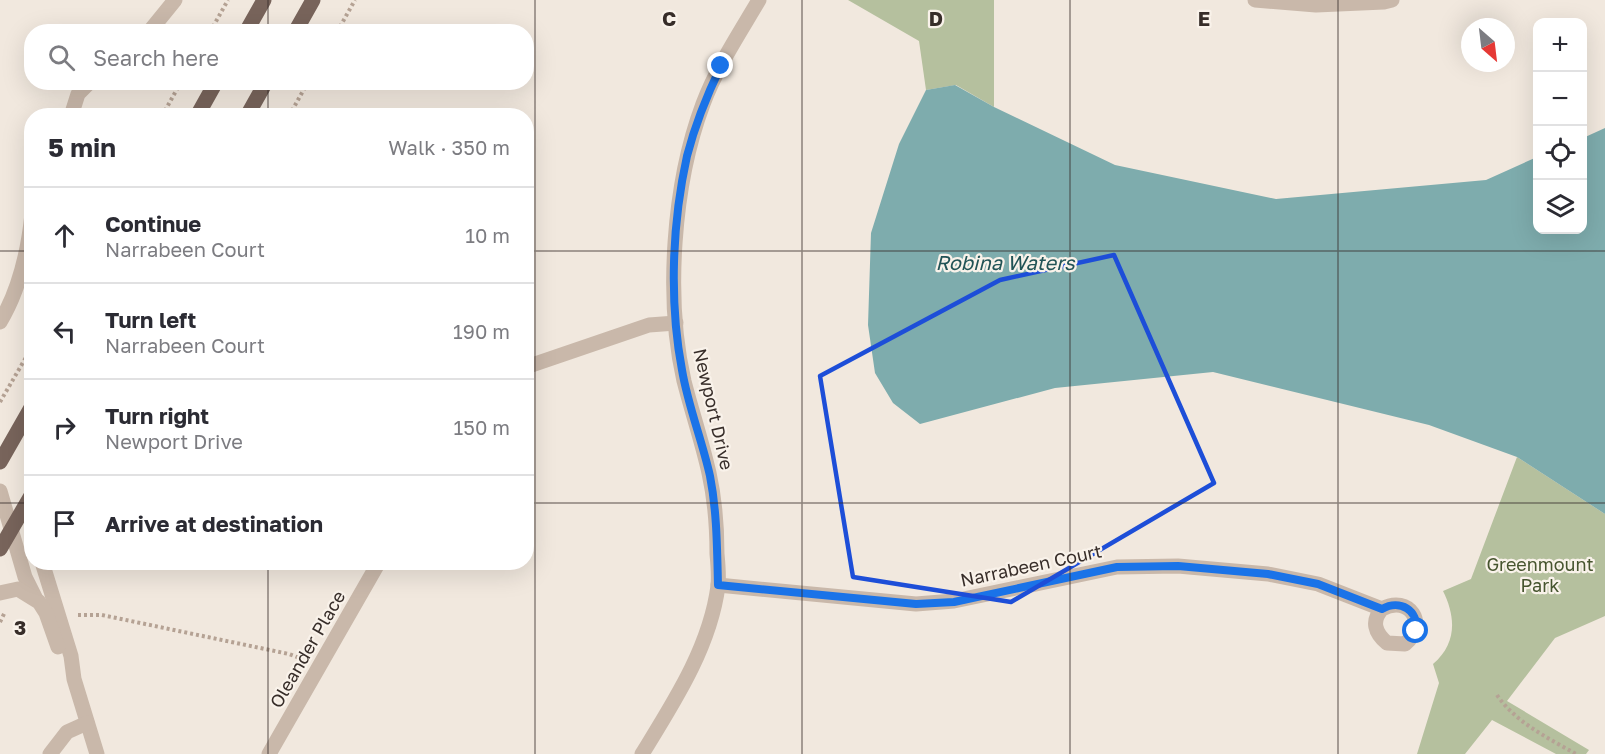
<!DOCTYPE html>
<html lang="en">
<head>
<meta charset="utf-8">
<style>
  :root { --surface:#fff; --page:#f2f2f3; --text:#2b2b33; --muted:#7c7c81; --line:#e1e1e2 }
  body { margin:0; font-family:"Golos Text",sans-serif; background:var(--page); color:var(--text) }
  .controls { position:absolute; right:18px; top:18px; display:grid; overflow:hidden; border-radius:12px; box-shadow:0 6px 24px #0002 }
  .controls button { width:54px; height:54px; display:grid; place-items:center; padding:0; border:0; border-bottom:2px solid var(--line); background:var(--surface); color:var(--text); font:30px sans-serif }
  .compass { position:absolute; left:1461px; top:18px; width:54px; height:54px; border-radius:50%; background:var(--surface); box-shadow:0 6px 24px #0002; rotate:152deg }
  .stop { position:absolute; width:18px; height:18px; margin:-14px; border:4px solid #1a73e8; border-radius:50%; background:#fff }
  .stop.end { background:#1a73e8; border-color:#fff; box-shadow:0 2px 6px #0008 }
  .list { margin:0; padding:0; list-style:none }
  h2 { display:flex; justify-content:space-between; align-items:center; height:78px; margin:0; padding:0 24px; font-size:26px }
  h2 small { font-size:20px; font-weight:400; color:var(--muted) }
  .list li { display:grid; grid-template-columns:39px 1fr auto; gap:18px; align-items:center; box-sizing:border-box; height:96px; padding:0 24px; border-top:2px solid var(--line) }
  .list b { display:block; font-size:22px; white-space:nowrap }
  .list p { margin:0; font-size:20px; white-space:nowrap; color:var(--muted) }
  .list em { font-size:20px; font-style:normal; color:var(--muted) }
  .icon { flex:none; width:33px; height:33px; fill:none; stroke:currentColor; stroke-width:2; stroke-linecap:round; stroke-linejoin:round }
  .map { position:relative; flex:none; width:1605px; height:754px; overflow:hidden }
  .search { position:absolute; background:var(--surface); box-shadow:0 6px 24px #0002; left:24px; top:24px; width:510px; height:66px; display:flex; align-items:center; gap:15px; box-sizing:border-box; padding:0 21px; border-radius:24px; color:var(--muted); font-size:22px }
  .panel { position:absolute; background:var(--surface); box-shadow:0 6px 24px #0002; left:24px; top:108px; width:510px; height:462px; border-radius:24px }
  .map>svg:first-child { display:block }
  .green { fill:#b5c09e }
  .water { fill:#7eacad }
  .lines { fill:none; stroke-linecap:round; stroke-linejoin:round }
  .path { stroke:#b5a294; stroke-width:4; stroke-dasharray:3 3; stroke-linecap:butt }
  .minor { stroke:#c9b8aa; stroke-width:15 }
  .major { stroke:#78645b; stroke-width:15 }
  .route { stroke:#1a73e8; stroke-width:8 }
  .marked { fill:none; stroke:#1d4ed8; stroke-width:4.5; stroke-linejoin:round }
  .grid { fill:none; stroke:#372d29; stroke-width:1.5; stroke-opacity:0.55 }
  .labels { text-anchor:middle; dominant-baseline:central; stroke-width:4.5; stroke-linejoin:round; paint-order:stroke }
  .street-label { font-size:18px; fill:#372d29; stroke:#f9f2ea }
  .park-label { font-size:18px; fill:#46542e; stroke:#f9f2ea }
  .water-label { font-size:20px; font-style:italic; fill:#215356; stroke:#f9f2ea }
  .grid-label { font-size:20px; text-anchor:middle; font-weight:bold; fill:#372d29; stroke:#f9f2ea; stroke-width:4.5; stroke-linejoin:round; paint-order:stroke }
</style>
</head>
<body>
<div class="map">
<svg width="1605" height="754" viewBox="0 0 1605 754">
  <rect width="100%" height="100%" fill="#f1e8de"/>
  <g class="green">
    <path d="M848,0H994V107L956,85L926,90L919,41Z"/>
    <path d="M1517,457L1605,514V616L1555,638L1507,701L1589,750L1586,754H1556L1492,720L1465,754H1417L1439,683L1433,664C1457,644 1456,617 1443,591L1471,579Z"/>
  </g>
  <path class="water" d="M955,85L994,107L1115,165L1276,199L1486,180L1537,157L1538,230H1582L1583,138L1605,128V514L1517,457L1429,425L1213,372L1055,388L920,424L893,403L875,373L868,325L871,233L899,144L926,90Z"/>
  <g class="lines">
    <g class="path">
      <path d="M210,32L228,0"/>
      <path d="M337,32L355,0"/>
      <path d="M162,116L181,82"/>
      <path d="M289,116L308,82"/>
      <path d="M0,402L32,347"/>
      <path d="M78,615H102L289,654L302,659"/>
      <path d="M0,622L5,612"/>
      <path d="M1497,695C1515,722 1548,738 1576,754"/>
    </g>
    <g class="minor">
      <path d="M1255,0L1316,5L1384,2L1392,0"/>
      <path d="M149,32L175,0"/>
      <path d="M71,116L78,94L90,82"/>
      <path d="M0,322C20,289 28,252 32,214"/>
      <path d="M526,367L649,325L676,323"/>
      <path d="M0,491L25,577L36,599"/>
      <path d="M42,562L71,656L74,679L97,754"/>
      <path d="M718,585L916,604L954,601L1117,567L1178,566L1268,574L1318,584L1382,609C1409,594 1429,624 1405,644L1387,643C1375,633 1371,621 1382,609"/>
      <path d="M0,593L18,589L39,602L46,613L58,647"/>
      <path d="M50,754L67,732L87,723"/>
      <path d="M269,754L379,562"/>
      <path d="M642,754C674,702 710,647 718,586C719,575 718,564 717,554C717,527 715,500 709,473C702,442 692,412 684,381C665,298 673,184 703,104C717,67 739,34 759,0"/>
    </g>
    <g class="major">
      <path d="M246,32L264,0"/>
      <path d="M295,32L313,0"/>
      <path d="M197,116L216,82"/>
      <path d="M247,116L266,82"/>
      <path d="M0,462L32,406"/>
      <path d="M0,549L32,494"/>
    </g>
  </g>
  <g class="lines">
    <path class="route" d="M721,66C707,95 695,125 687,156C672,224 669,301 682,370C688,406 702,440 710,476C717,512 717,548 718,585L916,604L954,602L1117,567L1178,566L1268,574L1318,584L1382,609C1400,599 1419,610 1416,631"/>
  </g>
  <path class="marked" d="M1114,255L1214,483L1011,602L853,577L820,376L1000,280Z"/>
  <path class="grid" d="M268,0V32M535,0V754M802,0V754M1070,0V754M1338,0V754M268,82V116M0,251H32M526,251H1605M0,503H32M526,503H1605M268,562V754"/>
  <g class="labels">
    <g class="street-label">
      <text transform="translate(714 409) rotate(77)">Newport Drive</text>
      <text transform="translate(1031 565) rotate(-12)">Narrabeen Court</text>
      <text transform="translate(307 649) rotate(-60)">Oleander Place</text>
    </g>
    <g class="park-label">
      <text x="1540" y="564">Greenmount<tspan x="1540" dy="21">Park</tspan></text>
    </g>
    <g class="water-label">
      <text x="1005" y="262">Robina Waters</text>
    </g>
  </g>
  <g class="grid-label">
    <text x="669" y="26">C</text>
    <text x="936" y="26">D</text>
    <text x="1204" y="26">E</text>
    <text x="20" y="635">3</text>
  </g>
</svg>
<div class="controls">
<button>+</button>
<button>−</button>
<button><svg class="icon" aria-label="locate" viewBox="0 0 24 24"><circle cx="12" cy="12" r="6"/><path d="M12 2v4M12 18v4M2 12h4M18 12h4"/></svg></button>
<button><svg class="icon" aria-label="layers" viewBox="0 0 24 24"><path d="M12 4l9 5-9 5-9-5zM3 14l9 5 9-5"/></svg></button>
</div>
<svg class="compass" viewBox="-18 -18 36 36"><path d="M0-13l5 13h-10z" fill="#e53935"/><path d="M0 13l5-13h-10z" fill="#7c7c81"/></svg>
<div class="stop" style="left:1416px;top:631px"></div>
<div class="stop end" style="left:721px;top:66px"></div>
<div class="search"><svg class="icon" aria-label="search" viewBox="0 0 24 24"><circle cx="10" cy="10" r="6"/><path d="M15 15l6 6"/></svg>Search here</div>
<section class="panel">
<h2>5 min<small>Walk · 350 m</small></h2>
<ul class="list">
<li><svg class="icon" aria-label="ahead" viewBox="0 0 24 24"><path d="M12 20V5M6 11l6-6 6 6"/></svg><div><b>Continue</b><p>Narrabeen Court</p></div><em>10 m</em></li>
<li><svg class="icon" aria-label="left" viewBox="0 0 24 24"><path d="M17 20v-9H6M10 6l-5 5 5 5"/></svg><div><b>Turn left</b><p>Narrabeen Court</p></div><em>190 m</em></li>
<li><svg class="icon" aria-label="right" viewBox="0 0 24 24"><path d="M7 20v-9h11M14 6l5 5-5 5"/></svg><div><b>Turn right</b><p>Newport Drive</p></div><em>150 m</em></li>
<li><svg class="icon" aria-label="arrive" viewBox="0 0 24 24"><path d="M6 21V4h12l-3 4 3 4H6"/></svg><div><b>Arrive at destination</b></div></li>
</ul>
</section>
</div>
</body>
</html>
